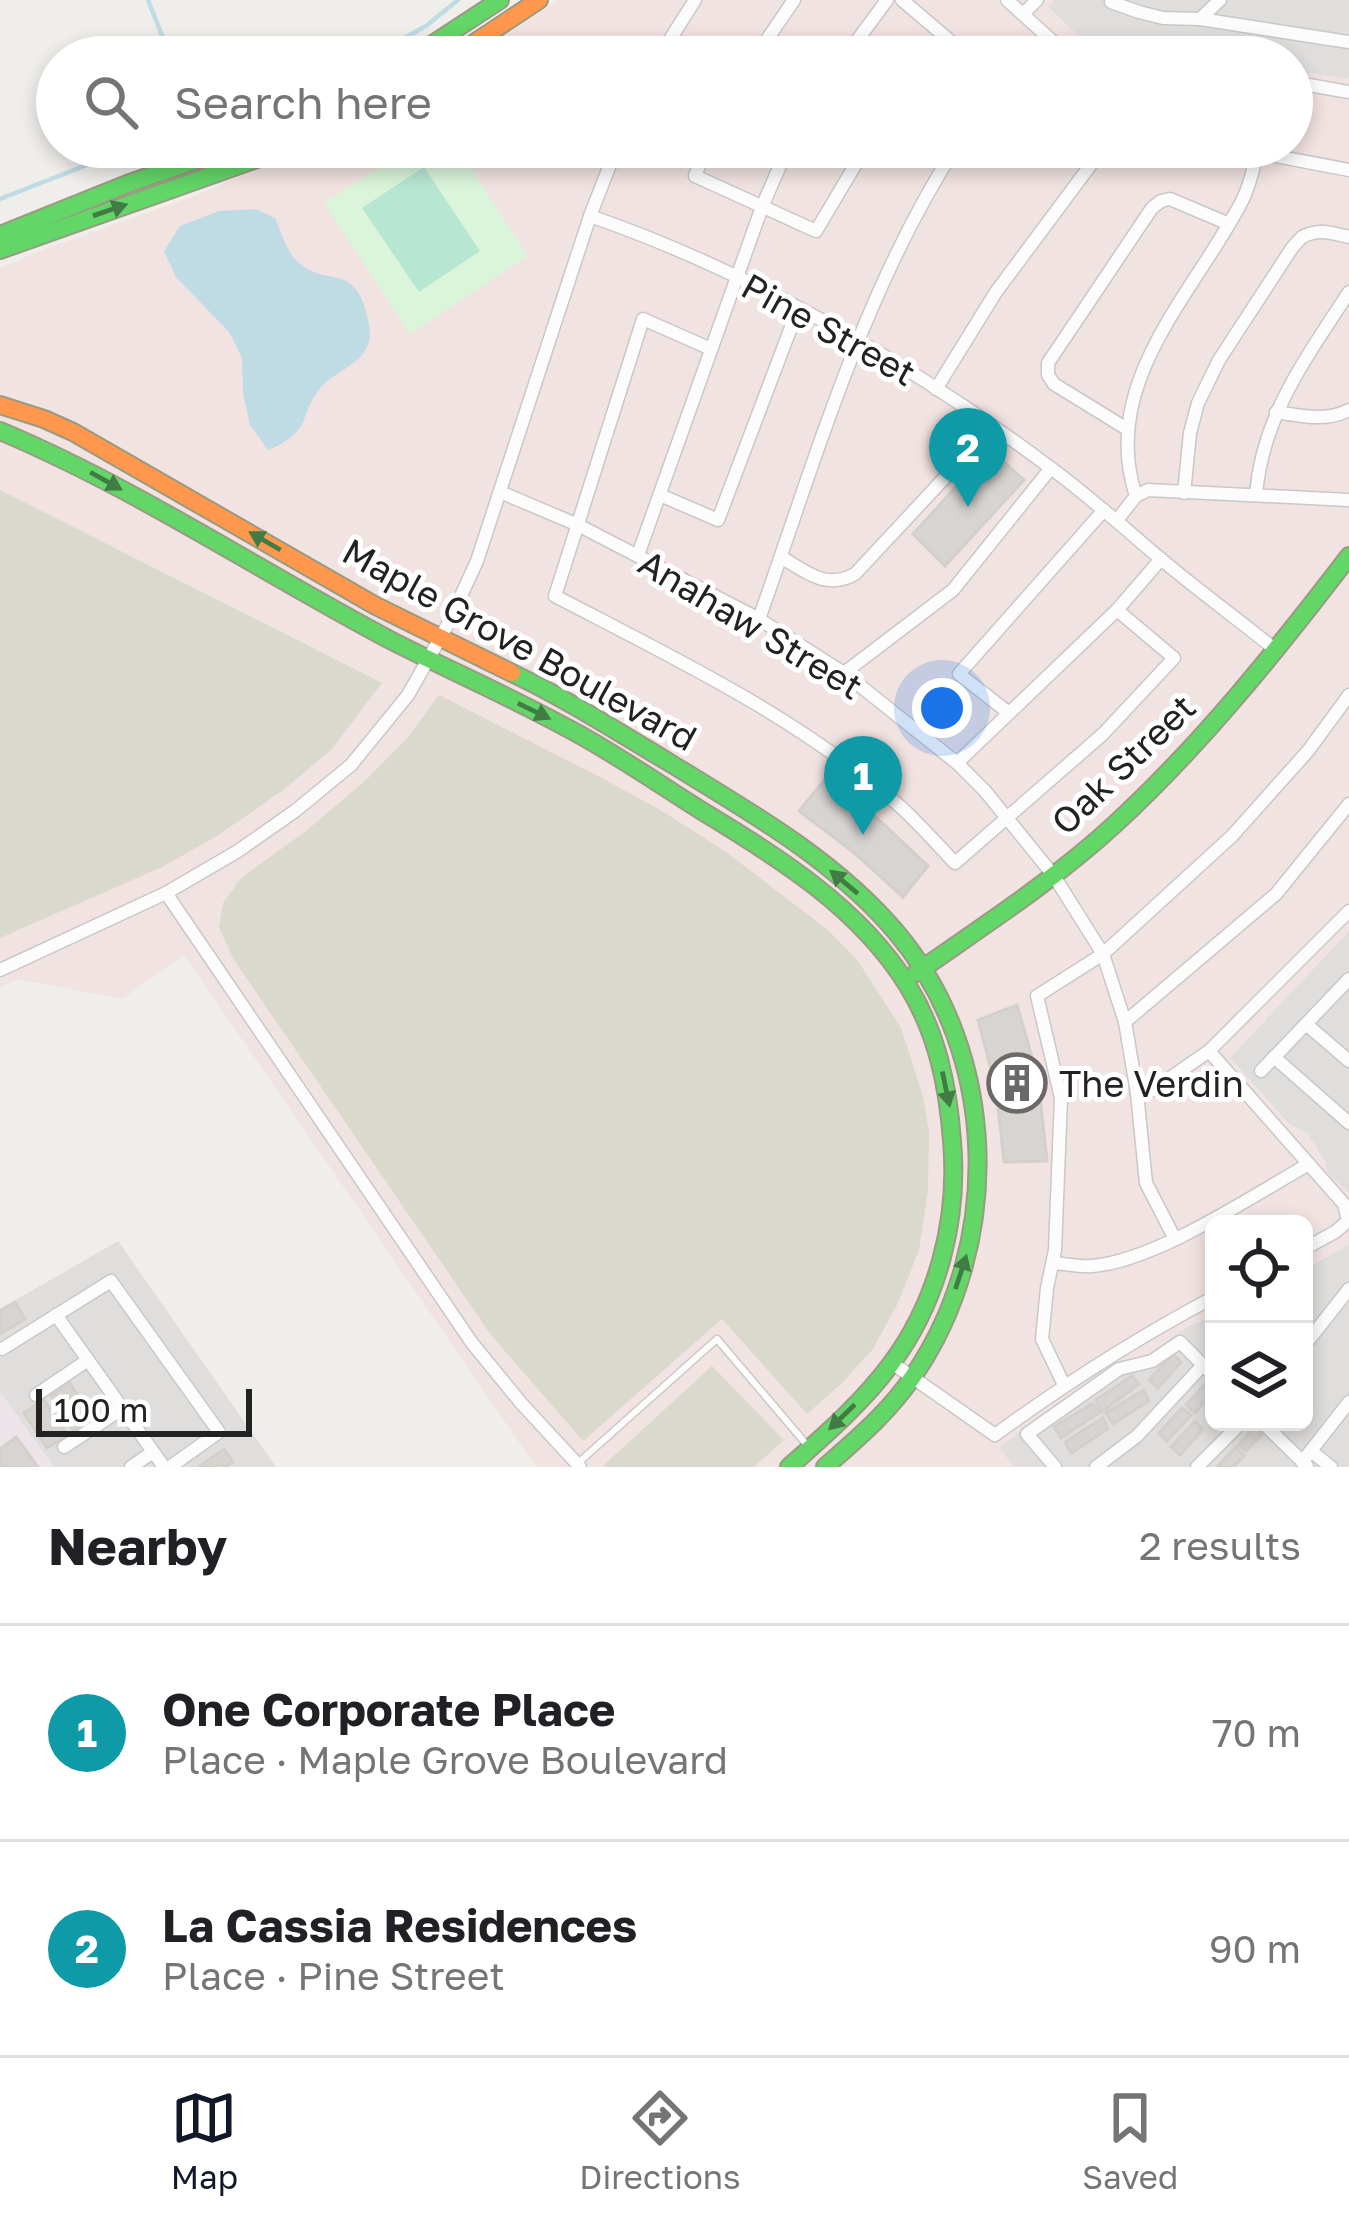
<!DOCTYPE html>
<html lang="en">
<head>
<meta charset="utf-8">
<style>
  :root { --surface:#fff; --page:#f2f2f2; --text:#202124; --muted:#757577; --line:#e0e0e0; --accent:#111827 }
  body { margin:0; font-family:"Golos Text",sans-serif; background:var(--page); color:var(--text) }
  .controls { position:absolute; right:36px; bottom:36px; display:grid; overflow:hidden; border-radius:18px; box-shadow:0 6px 18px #0003 }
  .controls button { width:108px; height:108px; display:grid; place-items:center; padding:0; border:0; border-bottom:3px solid var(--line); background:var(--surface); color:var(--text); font:60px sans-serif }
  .scale { position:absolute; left:36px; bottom:30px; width:216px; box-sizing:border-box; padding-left:12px; border:6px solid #222; border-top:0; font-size:33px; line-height:42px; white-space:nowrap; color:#222; -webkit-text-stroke:9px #fff; paint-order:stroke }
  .you { position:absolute; left:942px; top:708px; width:42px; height:42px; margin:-30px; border:9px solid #fff; border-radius:50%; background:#1a73e8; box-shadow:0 0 0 18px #1a73e833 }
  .badge { display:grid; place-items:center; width:78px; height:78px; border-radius:50%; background:var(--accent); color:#fff; font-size:39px; font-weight:700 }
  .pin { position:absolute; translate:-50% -99px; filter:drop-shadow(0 3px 6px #0008) }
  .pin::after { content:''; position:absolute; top:63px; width:42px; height:36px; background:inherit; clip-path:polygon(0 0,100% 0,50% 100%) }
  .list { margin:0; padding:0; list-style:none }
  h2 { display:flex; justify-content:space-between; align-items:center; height:156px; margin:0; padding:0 48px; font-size:51px }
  h2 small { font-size:39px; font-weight:400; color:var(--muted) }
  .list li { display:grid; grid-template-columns:78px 1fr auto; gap:36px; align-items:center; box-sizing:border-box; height:216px; padding:0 48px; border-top:3px solid var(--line) }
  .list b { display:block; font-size:45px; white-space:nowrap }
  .list p { margin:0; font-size:39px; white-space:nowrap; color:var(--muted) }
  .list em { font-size:39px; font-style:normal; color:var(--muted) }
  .icon { flex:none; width:66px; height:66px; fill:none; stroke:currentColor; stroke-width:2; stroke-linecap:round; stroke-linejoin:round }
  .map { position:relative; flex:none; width:1349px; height:1467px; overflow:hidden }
  .search { position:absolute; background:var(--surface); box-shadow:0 6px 18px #0003; left:36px; right:36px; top:36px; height:132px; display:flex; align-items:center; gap:30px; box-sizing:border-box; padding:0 42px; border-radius:66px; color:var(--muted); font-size:45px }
  .sheet { height:588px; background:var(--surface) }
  nav { display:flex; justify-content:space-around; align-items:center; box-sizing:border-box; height:168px; border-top:3px solid var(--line); background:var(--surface); font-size:33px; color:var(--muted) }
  nav a { display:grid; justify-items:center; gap:6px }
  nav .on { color:var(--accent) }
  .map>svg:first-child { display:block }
  .residential { fill:#dfdedc }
  .commercial { fill:#f1e3e1 }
  .industrial { fill:#ede4e9 }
  .construction { fill:#d9d9cd }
  .park { fill:#daf5da }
  .pitch { fill:#b7e6d2 }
  .water { fill:#bfdbe3 }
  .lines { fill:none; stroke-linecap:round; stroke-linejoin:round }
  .stream { stroke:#bfdbe3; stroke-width:4.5 }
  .building { fill:#d7d4d2; stroke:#d3d0cc; stroke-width:3 }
  .lane-casing { stroke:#c9c8c7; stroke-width:9 }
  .street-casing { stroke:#c9c8c7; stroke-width:15 }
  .fast-casing { stroke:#999a82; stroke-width:20 }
  .slow-casing { stroke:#999a82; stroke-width:20 }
  .lane { stroke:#fdfcfc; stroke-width:6 }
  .street { stroke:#fdfcfc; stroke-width:12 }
  .fast { stroke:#63d668; stroke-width:16 }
  .slow { stroke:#ff974d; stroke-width:16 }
  .oneway { fill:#427c45 }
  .labels { text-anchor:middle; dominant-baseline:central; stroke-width:10; stroke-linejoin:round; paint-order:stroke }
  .street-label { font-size:36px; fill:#222; stroke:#fff }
  .poi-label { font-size:36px; fill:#222; stroke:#fff; text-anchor:start }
</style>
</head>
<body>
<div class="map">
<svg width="1349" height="1467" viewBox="0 0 1349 1467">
  <rect width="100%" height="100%" fill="#f0eeeb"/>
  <g class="residential">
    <path d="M1054,0H1349V79L1292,71V57H1101L1048,7Z"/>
    <path d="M1349,931V1193L1328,1174L1308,1134L1289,1124L1229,1057Z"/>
    <path d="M118,1241L276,1467H54L0,1392V1309Z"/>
    <path d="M1349,1244V1467H1014L998,1448L1119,1362L1145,1356L1188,1326L1214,1316V1422H1304V1270Z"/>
  </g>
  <g class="commercial">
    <path d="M558,0H1054L1048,7L1101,57H473Z"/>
    <path d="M1292,71L1349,79V931L1230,1058L1289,1124L1308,1134L1326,1162L1328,1174L1349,1193V1244L1304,1270V1224H1214V1316L1188,1326L1145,1356L1119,1363L999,1447L1014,1467H536L184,955L122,999L18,979L0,987V268L34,253L197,195L308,147H1292Z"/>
  </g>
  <path class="industrial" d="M0,1392L54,1467H0Z"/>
  <g class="construction">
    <path d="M0,490L382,683L332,749L282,791L217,836L162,867L0,938Z"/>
    <path d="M439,695L600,777L662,811L726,852L828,930L858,961L901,1028L923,1096L929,1133L928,1191L919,1250L898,1303L873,1349L841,1384L807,1414L722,1319L583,1441L491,1335L234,960L219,928L223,903L241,878L306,831L365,781L408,737Z"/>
    <path d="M712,1366L784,1440L754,1467H605L604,1465Z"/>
  </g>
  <path class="park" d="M410,147H457L528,256L410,334L324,203Z"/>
  <path class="pitch" d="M424,167L480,251L419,292L362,208Z"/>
  <path class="water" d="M255,209L275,218C281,231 286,250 296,260C326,290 356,259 368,320C371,333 371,344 362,355C353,366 336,373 325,383C296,412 317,430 268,450L250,425L243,393L242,358L229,332L176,277L164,251L180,226L219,211Z"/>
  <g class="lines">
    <g class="stream">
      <path d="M148,0L163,38L167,57"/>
      <path d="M370,57L426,26L458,0"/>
      <path d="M0,199L133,147"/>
    </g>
  </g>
  <g class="building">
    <path d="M986,446L1024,480L945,566L913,534L962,480Z"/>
    <path d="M827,777L879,820L928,866L903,897L852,851L799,811Z"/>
    <path d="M1017,1005L1038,1078L1047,1161L1004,1162L996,1088L978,1020Z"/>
    <path d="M15,1302L25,1319L0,1334V1311Z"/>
    <path d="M1173,1354L1181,1362L1158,1388L1149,1380Z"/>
    <path d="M1132,1376L1139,1384L1102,1412L1096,1400Z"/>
    <path d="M1210,1379L1214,1383V1391L1195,1413L1186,1405Z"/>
    <path d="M70,1383L93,1418L74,1431L51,1396Z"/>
    <path d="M1144,1390L1149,1401L1113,1424L1106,1413Z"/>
    <path d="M44,1400L67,1435L47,1448L24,1413Z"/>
    <path d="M1092,1404L1100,1412L1061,1438L1054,1427Z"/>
    <path d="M1182,1408L1191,1415L1167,1441L1159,1433Z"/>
    <path d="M1103,1418L1108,1429L1071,1453L1065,1442Z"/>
    <path d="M1195,1421L1203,1429L1180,1455L1171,1447Z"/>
    <path d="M1255,1426L1263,1433L1246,1451L1239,1445Z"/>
    <path d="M16,1437L38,1467H0V1449Z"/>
    <path d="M1236,1447L1244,1456L1233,1467H1217Z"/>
    <path d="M224,1449L233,1462L225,1467L220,1464L214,1467H198Z"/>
  </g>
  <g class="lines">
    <defs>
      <path id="lane" d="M578,1463L717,1339L807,1445"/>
      <g id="street">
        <path d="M902,0L969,57"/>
        <path d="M1007,0L1070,57"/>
        <path d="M1112,0L1111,2L1139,12L1163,18L1200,19L1349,42"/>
        <path d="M1023,14L1037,0"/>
        <path d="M1200,19L1220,0"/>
        <path d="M659,57L695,0"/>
        <path d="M755,57L794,0"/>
        <path d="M845,57L887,0"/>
        <path d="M928,57L944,36"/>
        <path d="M1292,82L1349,92"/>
        <path d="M706,147L695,176L816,231L866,147"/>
        <path d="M1075,147L1092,161"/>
        <path d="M1228,147L1349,170"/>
        <path d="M590,216C749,271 914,365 1048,466C1088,495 1124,528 1162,560C1199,591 1239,620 1277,651"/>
        <path d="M711,349L643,319L555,596C676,659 800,718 903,809C921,826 938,845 955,863L1103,734L1174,658L1117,610"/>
        <path d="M936,389L996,292L1104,147"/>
        <path d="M1276,412C1302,416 1325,422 1349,410"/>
        <path d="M1127,429L1054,384L1048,375V363L1152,208L1161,201L1170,199L1229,224"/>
        <path d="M500,492L578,525L759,619L844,673L957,763L985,791L1054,876L1103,954L1125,1022L1137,1093L1146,1183L1175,1239"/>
        <path d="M1184,493L1190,433L1198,403L1219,360L1292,248L1302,237C1319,228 1332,233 1349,237"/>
        <path d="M1256,494C1263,414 1307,357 1349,292"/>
        <path d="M660,495L718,520L798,309"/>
        <path d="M1136,496C1098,382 1196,292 1243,199C1250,185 1253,169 1257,154"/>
        <path d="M1117,520L1136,496L1148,490L1349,500"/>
        <path d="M638,555L762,207L788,147"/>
        <path d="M781,557C806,572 826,590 855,574L993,426"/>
        <path d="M759,619C815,461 864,289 956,147"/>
        <path d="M844,673L953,590L1051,468"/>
        <path d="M1009,713L959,674L1104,510"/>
        <path d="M957,763L1117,610L1161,559"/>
        <path d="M166,893L472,1343L521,1403L580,1467"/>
        <path d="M0,970L166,893L238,851L295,811L351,765L408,695L448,624L477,561L590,216L617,147"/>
        <path d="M1125,1022L1276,894L1349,804"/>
        <path d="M1306,1024L1349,1061"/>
        <path d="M1209,1051L1344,1204L1348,1221L1335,1232L1304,1249"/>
        <path d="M1274,1057L1349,1123"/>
        <path d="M1261,1071L1349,979"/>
        <path d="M1137,1093L1153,1090L1209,1051L1349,911"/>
        <path d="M1054,1263C1066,1264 1080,1267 1092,1266C1156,1261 1252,1196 1309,1164"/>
        <path d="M56,1315L164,1467"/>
        <path d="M1304,1346L1349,1289"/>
        <path d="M2,1349L111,1281L219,1432L170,1467"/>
        <path d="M892,1363L995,1435C1066,1383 1137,1338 1214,1297"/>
        <path d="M1064,1385L1042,1339L1047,1288L1055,1250L1061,1098L1037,996L1103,954L1232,836L1308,751L1349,695"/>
        <path d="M36,1395L88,1360"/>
        <path d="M1262,1422L1307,1466"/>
        <path d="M64,1447L122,1409"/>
        <path d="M1311,1451L1331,1467"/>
        <path d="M1302,1462L1349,1402"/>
        <path d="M131,1467L153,1452"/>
        <path d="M1055,1467L1027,1434L1119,1369L1152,1361L1180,1342L1214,1376"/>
        <path d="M1096,1467L1137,1436L1203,1365"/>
        <path d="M1197,1467L1242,1422"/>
      </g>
      <g id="fast">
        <path d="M413,57L500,0"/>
        <path d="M0,235L127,184L233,147"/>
        <path d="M0,250L268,155L283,147"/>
        <path d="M0,431C136,488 261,572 392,641C451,671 513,698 571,730C616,754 659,784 702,811C778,857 860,908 908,986C937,1033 948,1086 952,1141C959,1219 938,1301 891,1364C862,1403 825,1435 789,1467"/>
        <path d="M512,673C567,699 618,732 670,763C750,812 835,860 896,932C1000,1055 1003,1244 914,1375C890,1411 857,1439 825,1467"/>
        <path d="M916,973C983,926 1053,881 1114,825C1202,744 1277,650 1349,556"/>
      </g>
      <g id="slow">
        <path d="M453,57L539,0"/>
        <path d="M0,405L44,419L73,432L376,606L512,673"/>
      </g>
    </defs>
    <use href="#lane" class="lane-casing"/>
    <use href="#street" class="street-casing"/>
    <use href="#fast" class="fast-casing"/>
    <use href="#slow" class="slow-casing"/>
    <use href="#lane" class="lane"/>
    <use href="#street" class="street"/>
    <use href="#fast" class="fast"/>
    <use href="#slow" class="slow"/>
  </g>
  <defs><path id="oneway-solid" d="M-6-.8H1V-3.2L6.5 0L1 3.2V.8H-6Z" transform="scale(3)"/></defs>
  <g class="oneway">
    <use href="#oneway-solid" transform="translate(110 210) rotate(-19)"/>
    <use href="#oneway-solid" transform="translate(106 481) rotate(29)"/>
    <use href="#oneway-solid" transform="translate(265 541) rotate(-150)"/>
    <use href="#oneway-solid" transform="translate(534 711) rotate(26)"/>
    <use href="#oneway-solid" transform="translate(844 882) rotate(-140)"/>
    <use href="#oneway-solid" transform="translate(946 1089) rotate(78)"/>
    <use href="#oneway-solid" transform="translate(961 1272) rotate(-72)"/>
    <use href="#oneway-solid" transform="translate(842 1417) rotate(136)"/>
  </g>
  <defs>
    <symbol id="building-ring" viewBox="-11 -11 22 22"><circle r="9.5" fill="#fff" stroke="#6a6968" stroke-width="1.5"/><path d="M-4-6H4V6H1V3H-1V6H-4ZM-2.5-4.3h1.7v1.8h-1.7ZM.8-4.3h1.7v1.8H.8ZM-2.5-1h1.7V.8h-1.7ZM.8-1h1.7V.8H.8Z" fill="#6a6968"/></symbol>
  </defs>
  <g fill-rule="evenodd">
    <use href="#building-ring" x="984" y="1050" width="66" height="66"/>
  </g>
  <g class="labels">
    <g class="street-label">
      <text transform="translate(829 329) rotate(29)">Pine Street</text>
      <text transform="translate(751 624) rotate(31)">Anahaw Street</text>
      <text transform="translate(520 644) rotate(29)">Maple Grove Boulevard</text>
      <text transform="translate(1123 764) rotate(-44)">Oak Street</text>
    </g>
    <g class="poi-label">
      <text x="1059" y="1083">The Verdin</text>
    </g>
  </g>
</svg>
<div class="controls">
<button><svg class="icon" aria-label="locate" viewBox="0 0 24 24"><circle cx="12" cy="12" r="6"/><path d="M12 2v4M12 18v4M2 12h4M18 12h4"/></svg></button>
<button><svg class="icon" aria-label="layers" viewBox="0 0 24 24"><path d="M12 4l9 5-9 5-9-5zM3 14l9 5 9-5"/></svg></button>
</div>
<div class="scale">100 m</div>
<div class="you"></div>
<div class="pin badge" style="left:863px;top:835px;background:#0f9aa8">1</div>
<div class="pin badge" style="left:968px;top:507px;background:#0f9aa8">2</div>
<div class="search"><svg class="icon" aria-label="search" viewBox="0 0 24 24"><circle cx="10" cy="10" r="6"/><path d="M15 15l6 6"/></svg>Search here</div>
</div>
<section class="sheet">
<h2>Nearby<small>2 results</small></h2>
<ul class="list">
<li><span class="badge" style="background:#0f9aa8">1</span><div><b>One Corporate Place</b><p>Place · Maple Grove Boulevard</p></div><em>70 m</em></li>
<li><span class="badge" style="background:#0f9aa8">2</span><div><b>La Cassia Residences</b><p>Place · Pine Street</p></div><em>90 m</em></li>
</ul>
</section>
<nav>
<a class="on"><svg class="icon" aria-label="map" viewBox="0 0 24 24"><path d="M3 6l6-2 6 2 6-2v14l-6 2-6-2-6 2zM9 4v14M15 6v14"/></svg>Map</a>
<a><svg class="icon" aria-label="directions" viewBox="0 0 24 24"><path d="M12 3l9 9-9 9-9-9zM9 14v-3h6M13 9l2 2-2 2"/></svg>Directions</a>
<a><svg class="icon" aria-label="saved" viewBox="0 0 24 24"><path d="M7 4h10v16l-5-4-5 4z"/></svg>Saved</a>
</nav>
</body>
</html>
